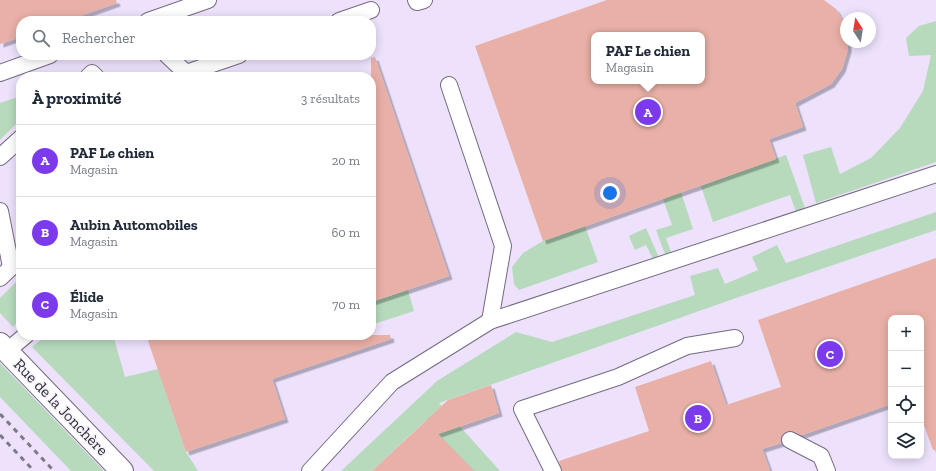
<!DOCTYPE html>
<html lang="fr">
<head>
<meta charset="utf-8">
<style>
  :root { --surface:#fff; --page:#f2f2f3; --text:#1f2937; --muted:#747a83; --line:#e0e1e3; --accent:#7c3aed }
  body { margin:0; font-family:"Zilla Slab",serif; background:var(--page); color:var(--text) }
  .controls { position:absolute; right:12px; bottom:12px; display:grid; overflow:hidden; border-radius:8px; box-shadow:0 2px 10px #0003 }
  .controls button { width:36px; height:36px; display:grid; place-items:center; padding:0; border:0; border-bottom:1px solid var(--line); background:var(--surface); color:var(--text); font:20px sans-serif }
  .compass { position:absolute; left:840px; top:12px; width:36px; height:36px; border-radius:50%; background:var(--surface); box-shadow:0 2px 10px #0003; rotate:348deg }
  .you { position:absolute; left:610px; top:193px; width:14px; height:14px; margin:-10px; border:3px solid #fff; border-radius:50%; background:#1a73e8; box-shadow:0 0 0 6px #1a73e833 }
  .badge { display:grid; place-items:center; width:26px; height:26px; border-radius:50%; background:var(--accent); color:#fff; font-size:13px; font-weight:700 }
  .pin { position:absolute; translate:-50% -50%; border:2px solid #fff; box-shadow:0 1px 4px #0006 }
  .popup { position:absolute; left:591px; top:32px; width:114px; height:52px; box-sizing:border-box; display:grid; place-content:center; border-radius:8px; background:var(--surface); filter:drop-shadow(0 1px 3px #0005); font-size:13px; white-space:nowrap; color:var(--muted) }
  .popup b { font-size:15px; color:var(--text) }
  .popup::after { content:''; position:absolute; left:50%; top:100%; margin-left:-8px; border:8px solid transparent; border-top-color:var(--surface) }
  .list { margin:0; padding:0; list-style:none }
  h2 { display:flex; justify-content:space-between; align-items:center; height:52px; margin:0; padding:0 16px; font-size:17px }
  h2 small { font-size:13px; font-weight:400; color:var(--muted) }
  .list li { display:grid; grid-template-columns:26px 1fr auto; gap:12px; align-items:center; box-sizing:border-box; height:72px; padding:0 16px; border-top:1px solid var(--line) }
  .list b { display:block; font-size:15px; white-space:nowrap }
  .list p { margin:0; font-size:13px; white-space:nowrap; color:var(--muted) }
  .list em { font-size:13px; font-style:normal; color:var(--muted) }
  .icon { flex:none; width:22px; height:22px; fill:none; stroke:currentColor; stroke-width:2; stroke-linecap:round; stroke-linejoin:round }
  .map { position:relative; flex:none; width:936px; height:471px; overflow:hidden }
  .search { position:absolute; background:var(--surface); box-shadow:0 2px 10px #0003; left:16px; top:16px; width:360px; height:44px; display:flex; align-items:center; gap:10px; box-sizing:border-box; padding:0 14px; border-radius:16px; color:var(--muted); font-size:15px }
  .panel { position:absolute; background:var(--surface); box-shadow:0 2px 10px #0003; left:16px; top:72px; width:360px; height:268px; border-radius:16px }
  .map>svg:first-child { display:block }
  .green { fill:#b7dabd }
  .building { fill:#e9b0a7; fill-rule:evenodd; filter:url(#shadow) }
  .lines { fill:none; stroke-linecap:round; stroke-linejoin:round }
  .lane-casing { stroke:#756a81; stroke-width:18 }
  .secondary-casing { stroke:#756a81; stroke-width:24 }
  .lane { stroke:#fff; stroke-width:16 }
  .secondary { stroke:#fff; stroke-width:22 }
  .rail { stroke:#80788a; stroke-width:3; stroke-dasharray:5 5; stroke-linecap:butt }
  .labels { text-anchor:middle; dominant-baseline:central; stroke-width:3; stroke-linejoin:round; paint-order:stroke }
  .street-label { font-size:16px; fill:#312c36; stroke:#f6f2fc }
</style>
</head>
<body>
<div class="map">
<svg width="936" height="471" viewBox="0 0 936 471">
  <defs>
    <filter id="shadow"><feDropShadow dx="3.5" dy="3.5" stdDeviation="0" flood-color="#0004"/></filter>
  </defs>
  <rect width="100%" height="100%" fill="#ede1fc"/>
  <g class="green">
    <path d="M936,21V162L816,203L803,155L831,147L840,174L871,158L900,128L923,91L931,55L909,56L906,38L919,26Z"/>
    <path d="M21,96V119L0,140V103Z"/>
    <path d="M786,155L805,208L796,212L790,195L713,222L701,186Z"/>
    <path d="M681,192L693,229L666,238L672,255L666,257L656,230L672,225L663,199Z"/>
    <path d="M936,212V230L736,298L439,403L500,471H474L425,421L372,471H341L437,381L516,332L552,342L695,295L690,276L718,268L725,284L758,270L752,257L777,245L786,263Z"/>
    <path d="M585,226L598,262L519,290L514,284L512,267L523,253L543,241Z"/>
    <path d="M646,228L660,260L655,263L646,245L635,250L629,236Z"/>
    <path d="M21,277V319L13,327L0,313V298Z"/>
    <path d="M408,290L414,311L371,325V302Z"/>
    <path d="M47,335H113L125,377L158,369L186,452L198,471H154L32,347Z"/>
    <path d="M0,363L104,471H71L0,397Z"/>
  </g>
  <g class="building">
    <path d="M0,0H116L117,3L66,21H21V37L0,44Z"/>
    <path d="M607,0H824L836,9L844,23L846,28V42H848V49L842,69L831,84L795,103L803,127L769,139L776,159L543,241L475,46ZM594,35H702V81H594Z"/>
    <path d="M375,57L449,276L371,302V58Z"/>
    <path d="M936,258V450H933L921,417V318H891V404L802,435L790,431L785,432L781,436V443L762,449L770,471H562L559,461L649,431L635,387L711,361L726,405L781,387L758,320Z"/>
    <path d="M146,335H390L391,339L272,379L285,419L186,452Z"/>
    <path d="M491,385L499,413L438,434L474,471H372L448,400Z"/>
  </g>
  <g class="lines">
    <defs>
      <g id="lane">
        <path d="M416,0L417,2L424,0"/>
        <path d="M148,21L208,0"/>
        <path d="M339,21L371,10"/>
        <path d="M167,55L186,73L239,55"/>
        <path d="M0,73L50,55"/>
        <path d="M88,77L92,73L96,77"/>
        <path d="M449,85L503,246L490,321"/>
        <path d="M0,157L21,138"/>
        <path d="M0,211L11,267"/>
        <path d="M0,278L21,258"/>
        <path d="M7,351L26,335"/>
        <path d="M790,440L821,456L827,471"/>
        <path d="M310,471L392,382L490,321L936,174"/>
        <path d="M553,471L522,409L618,377L687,346L735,338"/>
      </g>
      <path id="secondary" d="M0,344L122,471"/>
    </defs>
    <use href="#lane" class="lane-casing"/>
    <use href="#secondary" class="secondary-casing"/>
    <use href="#lane" class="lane"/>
    <use href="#secondary" class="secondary"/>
    <g class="rail">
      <path d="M0,414L54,471"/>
      <path d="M0,435L34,471"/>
    </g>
  </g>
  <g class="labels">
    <g class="street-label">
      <text transform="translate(61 407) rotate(46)">Rue de la Jonchère</text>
    </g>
  </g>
</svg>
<div class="controls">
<button>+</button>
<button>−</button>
<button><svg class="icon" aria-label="locate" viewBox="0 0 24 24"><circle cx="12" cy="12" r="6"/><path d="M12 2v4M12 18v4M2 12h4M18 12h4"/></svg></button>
<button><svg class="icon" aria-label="layers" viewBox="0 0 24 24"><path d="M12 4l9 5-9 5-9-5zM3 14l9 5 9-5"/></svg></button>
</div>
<svg class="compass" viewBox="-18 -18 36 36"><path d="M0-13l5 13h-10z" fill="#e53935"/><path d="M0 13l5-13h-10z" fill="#747a83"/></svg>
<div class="you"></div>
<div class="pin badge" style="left:648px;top:112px">A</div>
<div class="popup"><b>PAF Le chien</b>Magasin</div>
<div class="pin badge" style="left:698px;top:418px">B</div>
<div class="pin badge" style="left:830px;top:354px">C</div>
<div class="search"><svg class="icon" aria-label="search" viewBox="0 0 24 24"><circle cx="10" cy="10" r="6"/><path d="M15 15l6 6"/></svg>Rechercher</div>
<section class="panel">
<h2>À proximité<small>3 résultats</small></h2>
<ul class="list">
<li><span class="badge">A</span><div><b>PAF Le chien</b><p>Magasin</p></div><em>20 m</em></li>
<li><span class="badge">B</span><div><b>Aubin Automobiles</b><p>Magasin</p></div><em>60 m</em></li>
<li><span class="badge">C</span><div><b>Élide</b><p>Magasin</p></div><em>70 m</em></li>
</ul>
</section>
</div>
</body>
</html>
